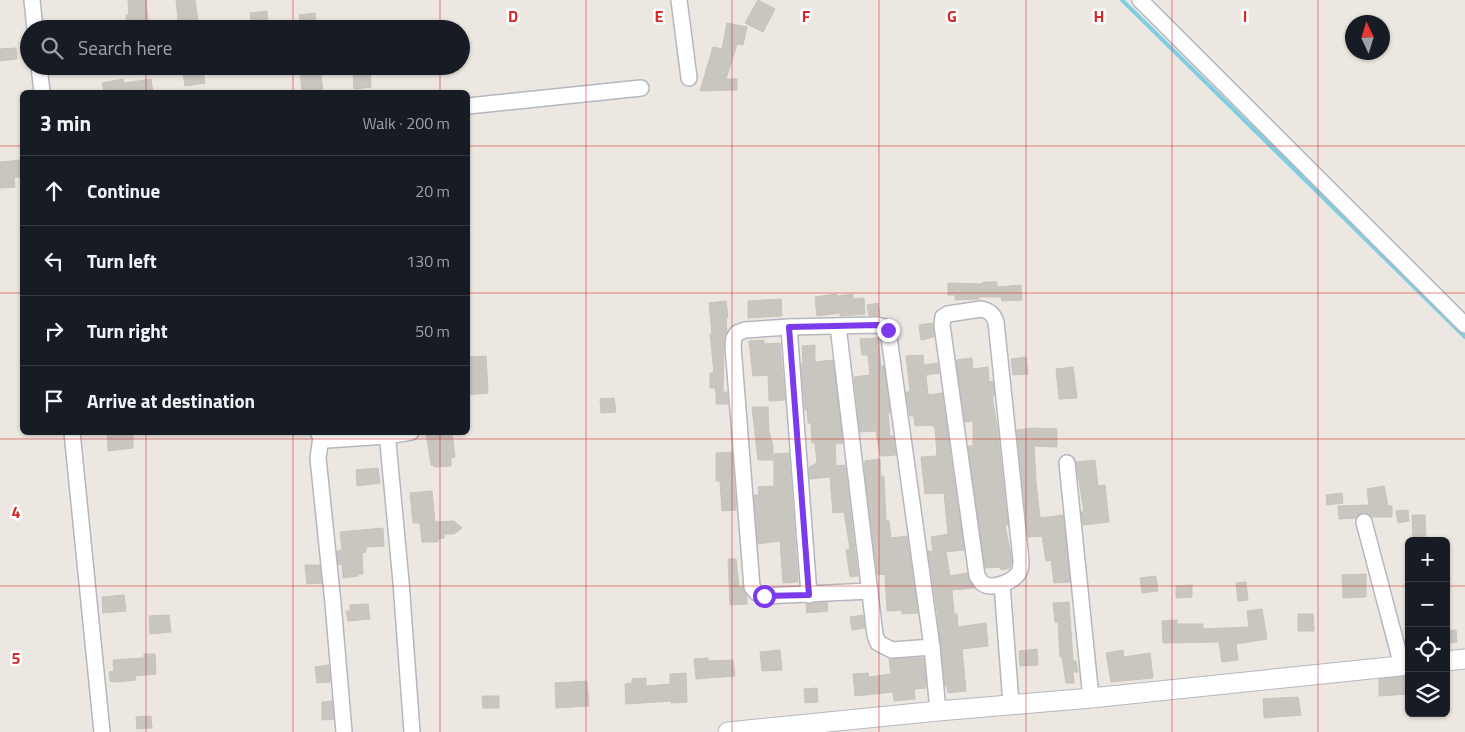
<!DOCTYPE html>
<html lang="en">
<head>
<meta charset="utf-8">
<style>
  :root { --surface:#171b24; --page:#242831; --text:#f1f3f6; --muted:#9ea1a6; --line:#363941 }
  body { margin:0; font-family:"Titillium Web",sans-serif; background:var(--page); color:var(--text) }
  .controls { position:absolute; right:15px; bottom:15px; display:grid; overflow:hidden; border-radius:8px; box-shadow:0 1px 4px #0004 }
  .controls button { width:45px; height:45px; display:grid; place-items:center; padding:0; border:0; border-bottom:1px solid var(--line); background:var(--surface); color:var(--text); font:25px sans-serif }
  .compass { position:absolute; left:1345px; top:15px; width:45px; height:45px; border-radius:50%; background:var(--surface); box-shadow:0 1px 4px #0004; rotate:356deg }
  .stop { position:absolute; width:15px; height:15px; margin:-11px; border:4px solid #7c3aed; border-radius:50%; background:#fff }
  .stop.end { background:#7c3aed; border-color:#fff; box-shadow:0 1px 5px #0008 }
  .list { margin:0; padding:0; list-style:none }
  h2 { display:flex; justify-content:space-between; align-items:center; height:65px; margin:0; padding:0 20px; font-size:21px }
  h2 small { font-size:16px; font-weight:400; color:var(--muted) }
  .list li { display:grid; grid-template-columns:32px 1fr auto; gap:15px; align-items:center; box-sizing:border-box; height:70px; padding:0 20px; border-top:1px solid var(--line) }
  .list b { display:block; font-size:19px; white-space:nowrap }
  .list em { font-size:16px; font-style:normal; color:var(--muted) }
  .icon { flex:none; width:28px; height:28px; fill:none; stroke:currentColor; stroke-width:2; stroke-linecap:round; stroke-linejoin:round }
  .map { position:relative; flex:none; width:1465px; height:732px; overflow:hidden }
  .search { position:absolute; background:var(--surface); box-shadow:0 1px 4px #0004; left:20px; top:20px; width:450px; height:55px; display:flex; align-items:center; gap:12px; box-sizing:border-box; padding:0 18px; border-radius:28px; color:var(--muted); font-size:19px }
  .panel { position:absolute; background:var(--surface); box-shadow:0 1px 4px #0004; left:20px; top:90px; width:450px; height:345px; border-radius:8px }
  .map>svg:first-child { display:block }
  .lines { fill:none; stroke-linecap:round; stroke-linejoin:round }
  .stream { stroke:#7fcee4; stroke-width:4 }
  .building { fill:#c9c5bf; stroke:#c8c3ba }
  .minor-casing { stroke:#b4b7bf; stroke-width:18 }
  .tertiary-casing { stroke:#b4b7bf; stroke-width:21 }
  .minor { stroke:#fff; stroke-width:15 }
  .tertiary { stroke:#fff; stroke-width:19 }
  .route { stroke:#7c3aed; stroke-width:6 }
  .grid { fill:none; stroke:#d62828; stroke-width:1; stroke-opacity:0.55 }
  .grid-label { font-size:16px; text-anchor:middle; font-weight:bold; fill:#d62828; stroke:#fff; stroke-width:5; stroke-linejoin:round; paint-order:stroke }
</style>
</head>
<body>
<div class="map">
<svg width="1465" height="732" viewBox="0 0 1465 732">
  <rect width="100%" height="100%" fill="#ede7e1"/>
  <g class="lines">
    <path class="stream" d="M1122,0L1465,337"/>
  </g>
  <g class="building">
    <path d="M128,0H146L149,29H127L126,15H129Z"/>
    <path d="M176,0H195L199,29H179Z"/>
    <path d="M758,0L775,9L763,32L745,23Z"/>
    <path d="M267,11L268,29H252L250,13Z"/>
    <path d="M315,13L317,29H301L299,15Z"/>
    <path d="M727,23L747,27L743,45L737,44L726,79H737V90L700,91L713,47L722,49Z"/>
    <path d="M16,48L17,59L0,61V49Z"/>
    <path d="M182,66H202L205,83L185,86Z"/>
    <path d="M320,66L323,92H302L300,68Z"/>
    <path d="M355,66H370L371,87L354,89L353,72H357Z"/>
    <path d="M123,79L124,83L151,79L153,92H104L102,83Z"/>
    <path d="M22,160V177H14L15,187L0,188V162Z"/>
    <path d="M984,282H997V287L1021,285L1022,300L1002,301L1001,297H979V299L955,300V295H948V283L980,284Z"/>
    <path d="M836,294L837,296L853,294V299L864,298L865,314L840,316V313L817,316L815,297Z"/>
    <path d="M781,299L782,316L748,318V301Z"/>
    <path d="M726,301L728,318H726L727,332L724,345L723,391L716,392L715,388H710V373H714L710,334H712L709,303Z"/>
    <path d="M878,303L880,315L869,316L867,305Z"/>
    <path d="M933,323L934,337L921,340L919,325Z"/>
    <path d="M878,338L881,366H884L890,413H888L890,436H893L896,455L880,456L876,431L860,432L854,377L870,375L868,355H862L860,339Z"/>
    <path d="M764,340V344L780,343L785,400L769,401L768,375L753,376L749,341Z"/>
    <path d="M815,345V362L833,360L843,443L835,444L836,466L845,465L858,576L850,577L846,550L850,549L844,512L833,513L830,477L810,479L809,467L817,463L815,443H812L811,423H808L807,410H805L801,364L803,363L802,346Z"/>
    <path d="M923,355L924,365L938,363L939,373L926,375L928,395L942,393L964,550L946,552L950,576L967,573L974,588L952,590L954,614H957L958,627L986,623L988,646L962,649L966,691L948,693L947,686H945L937,611L928,551H933L931,537L948,534L944,493L925,494L921,457L937,456L935,427H933L932,425L915,426L914,416H910L906,392H910L906,356Z"/>
    <path d="M486,356L488,393L468,395V357Z"/>
    <path d="M1026,357L1028,374L1013,375L1011,359Z"/>
    <path d="M972,358L973,369L988,367L989,382L993,381L994,396H992L997,426L1008,525H1005L1012,560L1010,568L1001,570L1000,567L985,568L968,446H973V421L965,422L956,360Z"/>
    <path d="M1073,367L1077,398L1059,399L1056,369Z"/>
    <path d="M716,392H727L728,404H716Z"/>
    <path d="M614,398L616,412L601,413L600,399Z"/>
    <path d="M752,407H768L769,431L773,446V460H758Z"/>
    <path d="M1034,428L1057,429V447L1034,446L1036,481L1040,518L1063,515L1070,582L1054,583L1051,560L1046,561L1042,536L1028,537L1017,430Z"/>
    <path d="M107,432H133V448L108,451Z"/>
    <path d="M426,432H452L455,457L451,458V466L436,467L431,465Z"/>
    <path d="M732,452L736,510L722,511L720,481H716V453Z"/>
    <path d="M789,453L798,582L783,583L780,541L758,544L754,495H759L758,487L774,486V454Z"/>
    <path d="M880,459L881,477L884,476L886,521H889L891,538L907,536L918,613L902,614V610L887,611L885,574L877,575L864,464L865,463V461Z"/>
    <path d="M1095,460L1098,486L1105,485L1109,522L1083,525L1081,512H1084L1076,462Z"/>
    <path d="M378,468L380,483L357,486L356,470Z"/>
    <path d="M1384,486L1388,506H1392V517H1372L1367,513H1362L1356,518L1339,519L1338,506L1369,505L1367,489Z"/>
    <path d="M432,491L435,522L454,521L462,528L454,534H444V538L438,539V542H422L420,523H413L410,493Z"/>
    <path d="M1342,493L1343,503L1327,505L1326,495Z"/>
    <path d="M1408,510L1409,521L1398,523L1396,511Z"/>
    <path d="M1412,515H1425L1426,536L1413,537Z"/>
    <path d="M383,528L384,546L366,547V552L362,553L363,574H358V576L343,578L342,564L338,565L337,551L342,550L340,532Z"/>
    <path d="M728,559H736L739,587L743,586L747,596V604L730,605Z"/>
    <path d="M305,565H320L322,583L307,584Z"/>
    <path d="M1366,574V597L1343,598L1342,575Z"/>
    <path d="M1156,576L1158,591L1142,593L1140,578Z"/>
    <path d="M1246,582L1248,600L1238,601L1236,583Z"/>
    <path d="M1192,585V597L1176,598V586Z"/>
    <path d="M124,595L126,611L103,613L102,597Z"/>
    <path d="M827,602L828,611L807,613L806,604Z"/>
    <path d="M1069,602L1073,661H1076L1078,672H1073L1074,683H1066L1062,657H1060L1058,622H1055L1053,603Z"/>
    <path d="M368,604L370,619L348,621L346,611H350V605Z"/>
    <path d="M1262,609L1267,639L1236,644L1238,660L1222,662L1219,642L1163,643L1162,621L1177,620V624H1203V629L1249,627L1247,611Z"/>
    <path d="M1298,614H1313L1314,631H1298Z"/>
    <path d="M169,615L171,632L150,634L149,616Z"/>
    <path d="M863,615L865,628L852,630L850,617Z"/>
    <path d="M1456,630L1457,642L1446,643V631Z"/>
    <path d="M1037,649L1038,665L1020,666L1019,651Z"/>
    <path d="M780,650L782,670L762,671L760,652Z"/>
    <path d="M1123,650L1124,657L1150,653L1153,678L1111,682L1106,653Z"/>
    <path d="M144,654H155L156,674L135,676L136,680L116,682L110,681L109,672L114,671L113,660L144,658Z"/>
    <path d="M708,658V661L733,660L735,676L696,679L694,659Z"/>
    <path d="M908,658H924L926,688L914,689L915,699L894,701L893,692L855,696L853,674L868,673L869,677L891,674L889,659Z"/>
    <path d="M329,665L330,682L317,683L315,667Z"/>
    <path d="M686,673L687,702L671,703V701L626,704L625,684L632,683V679L646,678V686L670,684V674Z"/>
    <path d="M1409,676V694L1379,696V679Z"/>
    <path d="M587,681L589,706L556,708L555,683Z"/>
    <path d="M817,688L818,702L805,703L804,689Z"/>
    <path d="M482,696H499V708H483Z"/>
    <path d="M1298,697L1301,715L1264,718L1263,699Z"/>
    <path d="M332,701L334,719L322,720V702Z"/>
    <path d="M151,716L152,728L137,729L136,717Z"/>
  </g>
  <g class="lines">
    <defs>
      <g id="minor">
        <path d="M32,0L35,29"/>
        <path d="M679,0L689,78"/>
        <path d="M1140,0L1465,325"/>
        <path d="M39,66L42,92"/>
        <path d="M468,106L641,88"/>
        <path d="M981,309C990,311 993,314 996,322L1021,560C1021,565 1021,571 1017,575C1010,583 991,590 982,583C980,581 979,578 977,576L942,325L943,317L948,314Z"/>
        <path d="M838,326L875,635L878,643L892,650L932,647"/>
        <path d="M789,327L809,595"/>
        <path d="M72,432L102,732"/>
        <path d="M318,432L321,437L327,440L387,436L411,432"/>
        <path d="M387,432L401,582L412,732"/>
        <path d="M321,437L318,458L333,603L344,732"/>
        <path d="M1067,463L1091,698"/>
        <path d="M1364,522L1402,666"/>
        <path d="M1002,584L1011,704"/>
        <path d="M870,591L764,596L757,593L752,587L733,346L734,338L737,333L745,330L789,327L877,325L884,327L888,330L932,647L938,711"/>
      </g>
      <g id="tertiary">
        <path d="M1446,661L1465,659"/>
        <path d="M728,732L938,711L1091,698L1409,665"/>
      </g>
    </defs>
    <use href="#minor" class="minor-casing"/>
    <use href="#tertiary" class="tertiary-casing"/>
    <use href="#minor" class="minor"/>
    <use href="#tertiary" class="tertiary"/>
  </g>
  <g class="lines">
    <path class="route" d="M764,596L809,595L789,327L877,325L884,327L888,330"/>
  </g>
  <path class="grid" d="M146,0V29M293,0V29M440,0V29M586,0V732M732,0V732M879,0V732M1026,0V732M1172,0V732M1318,0V732M146,66V92M293,66V92M440,66V92M0,146H22M468,146H1465M0,293H22M468,293H1465M146,432V732M293,432V732M440,432V732M0,439H1465M0,586H1409M1446,586H1465"/>
  <g class="grid-label">
    <text x="513" y="22">D</text>
    <text x="659" y="22">E</text>
    <text x="806" y="22">F</text>
    <text x="952" y="22">G</text>
    <text x="1099" y="22">H</text>
    <text x="1245" y="22">I</text>
    <text x="16" y="518">4</text>
    <text x="16" y="664">5</text>
  </g>
</svg>
<div class="controls">
<button>+</button>
<button>−</button>
<button><svg class="icon" aria-label="locate" viewBox="0 0 24 24"><circle cx="12" cy="12" r="6"/><path d="M12 2v4M12 18v4M2 12h4M18 12h4"/></svg></button>
<button><svg class="icon" aria-label="layers" viewBox="0 0 24 24"><path d="M12 4l9 5-9 5-9-5zM3 14l9 5 9-5"/></svg></button>
</div>
<svg class="compass" viewBox="-18 -18 36 36"><path d="M0-13l5 13h-10z" fill="#e53935"/><path d="M0 13l5-13h-10z" fill="#9ea1a6"/></svg>
<div class="stop" style="left:764px;top:596px"></div>
<div class="stop end" style="left:888px;top:330px"></div>
<div class="search"><svg class="icon" aria-label="search" viewBox="0 0 24 24"><circle cx="10" cy="10" r="6"/><path d="M15 15l6 6"/></svg>Search here</div>
<section class="panel">
<h2>3 min<small>Walk · 200 m</small></h2>
<ul class="list">
<li><svg class="icon" aria-label="ahead" viewBox="0 0 24 24"><path d="M12 20V5M6 11l6-6 6 6"/></svg><div><b>Continue</b></div><em>20 m</em></li>
<li><svg class="icon" aria-label="left" viewBox="0 0 24 24"><path d="M17 20v-9H6M10 6l-5 5 5 5"/></svg><div><b>Turn left</b></div><em>130 m</em></li>
<li><svg class="icon" aria-label="right" viewBox="0 0 24 24"><path d="M7 20v-9h11M14 6l5 5-5 5"/></svg><div><b>Turn right</b></div><em>50 m</em></li>
<li><svg class="icon" aria-label="arrive" viewBox="0 0 24 24"><path d="M6 21V4h12l-3 4 3 4H6"/></svg><div><b>Arrive at destination</b></div></li>
</ul>
</section>
</div>
</body>
</html>
